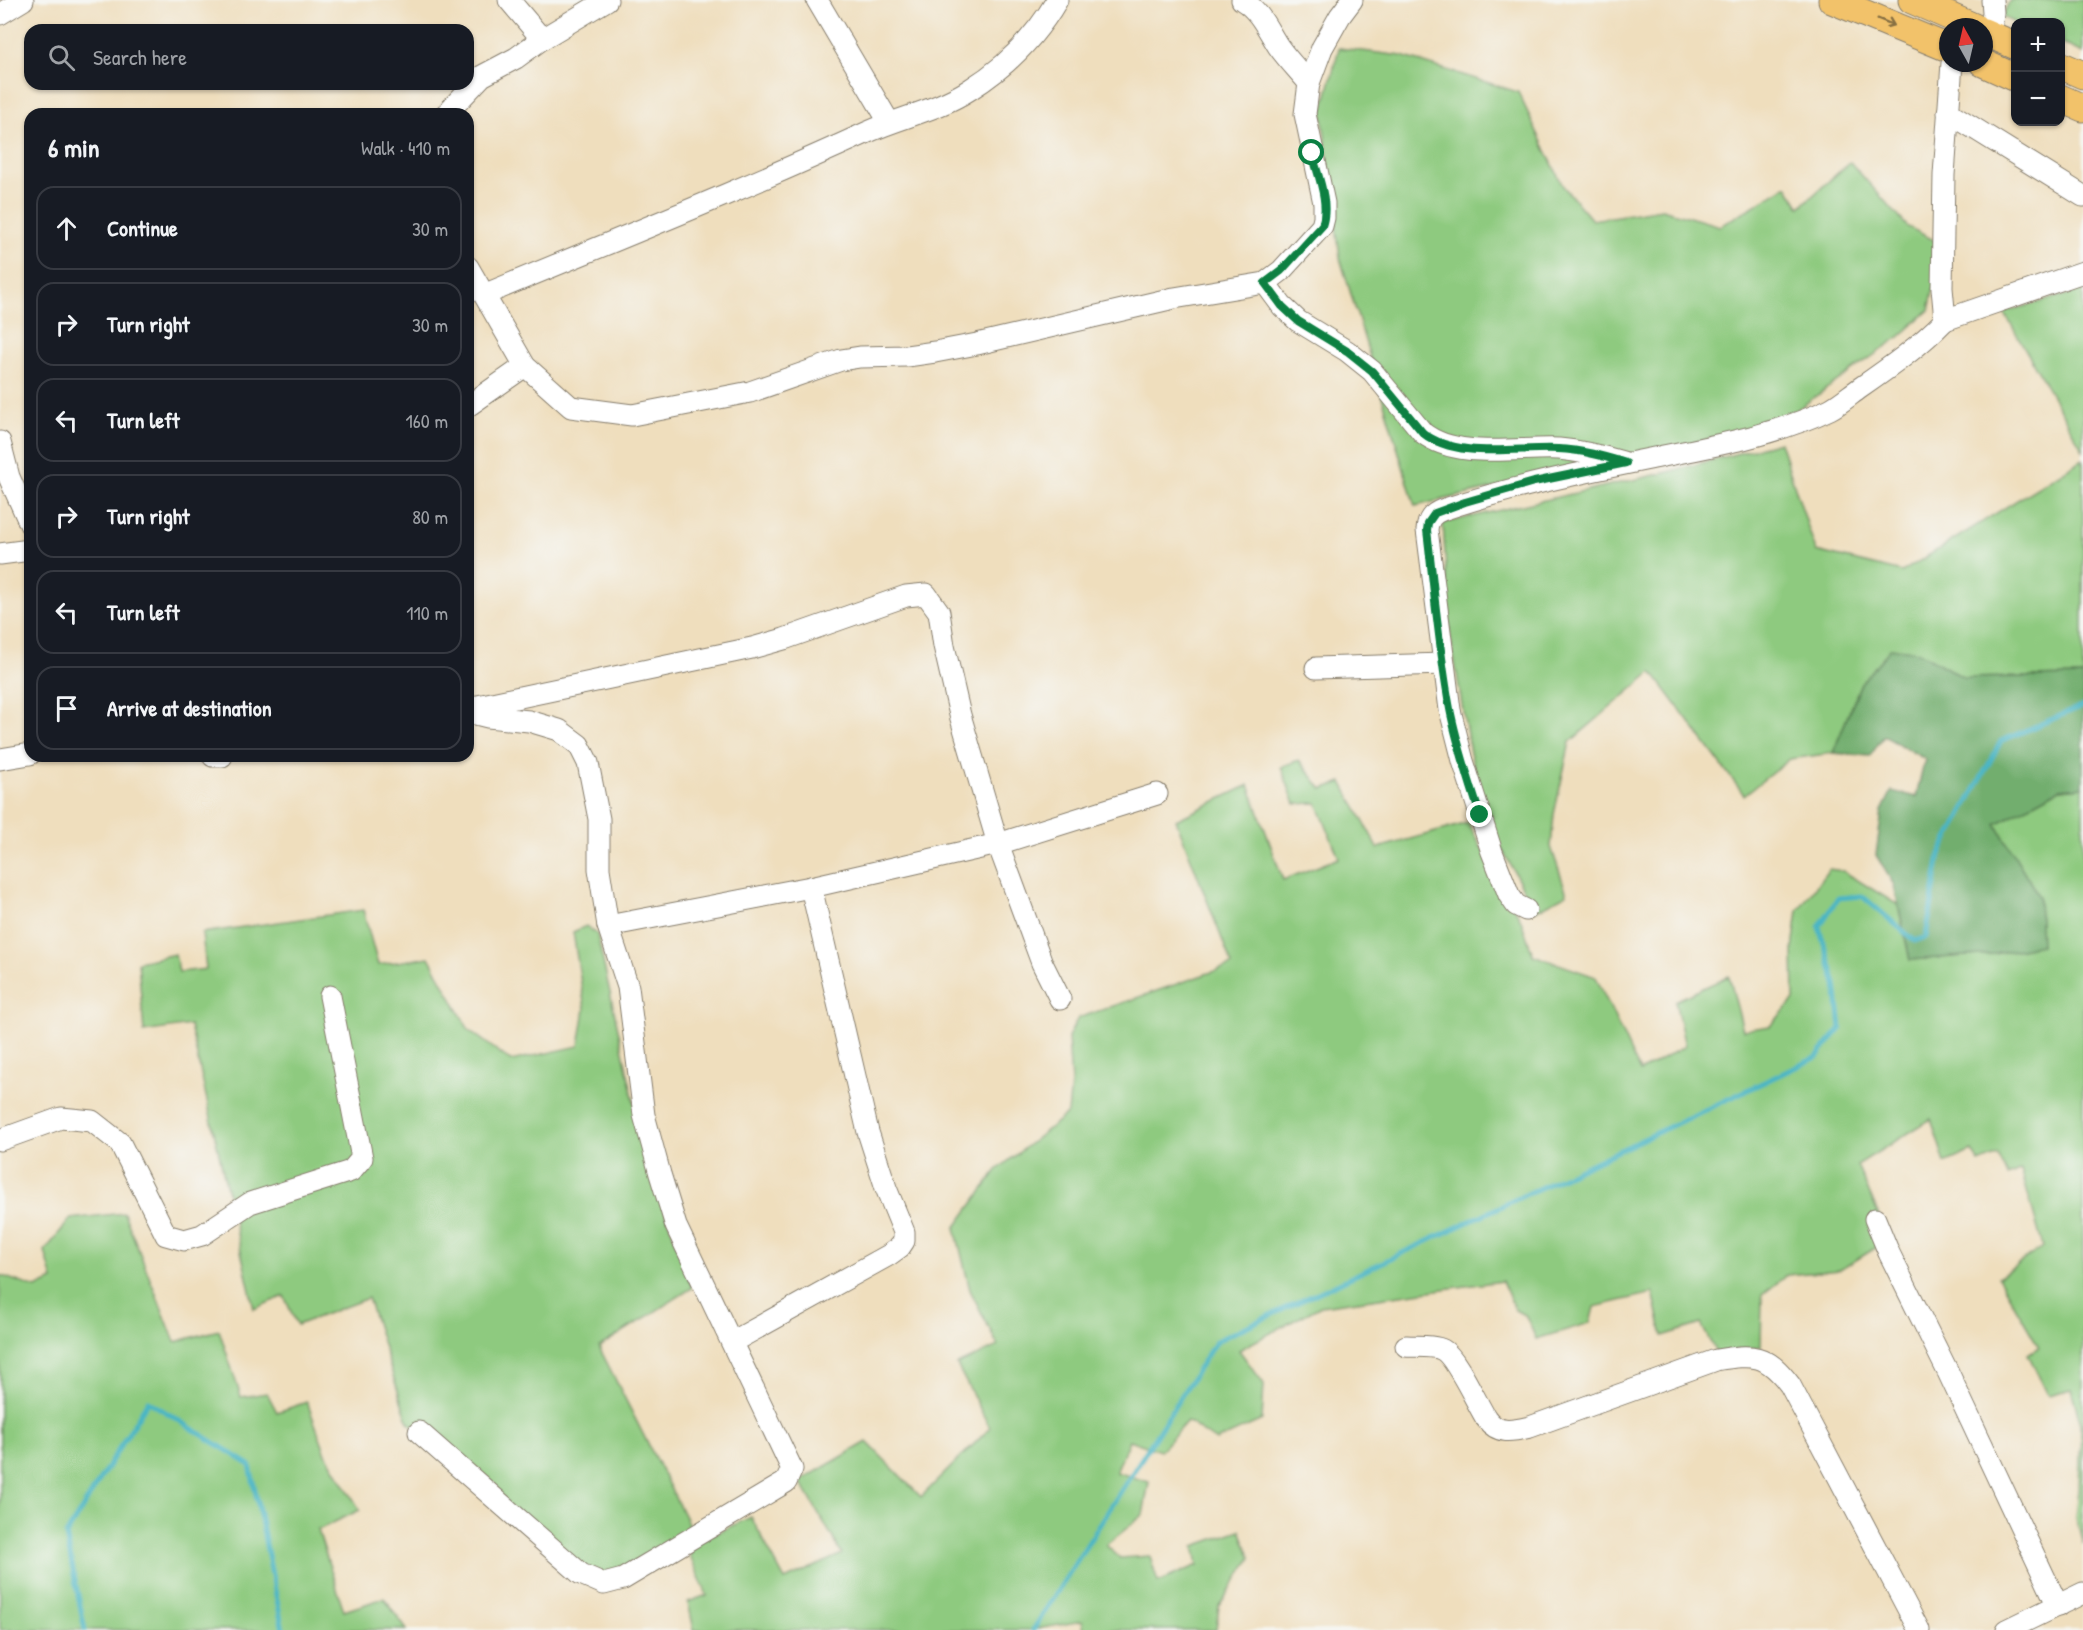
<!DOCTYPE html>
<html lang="en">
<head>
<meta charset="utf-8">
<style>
  :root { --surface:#171b24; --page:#242831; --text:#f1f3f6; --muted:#9ea1a6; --line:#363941 }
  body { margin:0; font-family:"Patrick Hand",sans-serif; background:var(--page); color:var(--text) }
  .controls { position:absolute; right:18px; top:18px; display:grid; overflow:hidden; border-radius:12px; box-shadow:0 2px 4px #0004 }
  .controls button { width:54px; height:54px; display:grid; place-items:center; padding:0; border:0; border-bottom:2px solid var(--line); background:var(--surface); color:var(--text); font:30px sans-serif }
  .compass { position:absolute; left:1939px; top:18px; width:54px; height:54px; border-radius:50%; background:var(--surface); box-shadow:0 2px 4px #0004; rotate:352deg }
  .stop { position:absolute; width:18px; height:18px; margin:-14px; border:4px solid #0b8043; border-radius:50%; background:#fff }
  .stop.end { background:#0b8043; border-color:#fff; box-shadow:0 2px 6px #0008 }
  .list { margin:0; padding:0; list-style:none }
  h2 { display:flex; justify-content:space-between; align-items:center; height:78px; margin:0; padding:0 24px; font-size:26px }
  h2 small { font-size:20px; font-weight:400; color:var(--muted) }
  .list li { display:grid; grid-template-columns:39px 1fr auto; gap:18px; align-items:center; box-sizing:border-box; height:84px; margin:0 12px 12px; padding:0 12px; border:2px solid var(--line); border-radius:18px }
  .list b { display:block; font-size:22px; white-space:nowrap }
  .list em { font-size:20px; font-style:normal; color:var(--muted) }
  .icon { flex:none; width:33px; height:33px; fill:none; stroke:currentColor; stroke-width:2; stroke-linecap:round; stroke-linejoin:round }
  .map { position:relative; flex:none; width:2083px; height:1630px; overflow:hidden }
  .search { position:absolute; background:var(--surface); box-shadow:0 2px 4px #0004; left:24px; top:24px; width:450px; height:66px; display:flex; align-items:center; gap:15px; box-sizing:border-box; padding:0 21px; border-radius:18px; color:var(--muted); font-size:22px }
  .panel { position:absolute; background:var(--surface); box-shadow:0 2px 4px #0004; left:24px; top:108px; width:450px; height:654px; border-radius:18px }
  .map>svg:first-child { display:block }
  .green { fill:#8eca7f; stroke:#55734e; stroke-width:1.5 }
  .forest { fill:#72ae6e; stroke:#476545; stroke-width:1.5 }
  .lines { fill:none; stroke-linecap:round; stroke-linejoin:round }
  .stream { stroke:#49b5c5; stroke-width:5 }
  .minor-casing { stroke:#867d6c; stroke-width:23 }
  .major-casing { stroke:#867d6c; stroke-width:29 }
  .minor { stroke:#fff; stroke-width:21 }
  .major { stroke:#f2c26a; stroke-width:27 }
  .oneway { stroke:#876f43 }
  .route { stroke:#0b8043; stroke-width:8 }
</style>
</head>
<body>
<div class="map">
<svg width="2083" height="1630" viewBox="0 0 2083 1630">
  <rect width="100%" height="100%" fill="#f6f6f2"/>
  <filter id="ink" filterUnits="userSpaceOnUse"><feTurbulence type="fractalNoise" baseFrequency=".0167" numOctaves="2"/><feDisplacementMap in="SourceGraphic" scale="12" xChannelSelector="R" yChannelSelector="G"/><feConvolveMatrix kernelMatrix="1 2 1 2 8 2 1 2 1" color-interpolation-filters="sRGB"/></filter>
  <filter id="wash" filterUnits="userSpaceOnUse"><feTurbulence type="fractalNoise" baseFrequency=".008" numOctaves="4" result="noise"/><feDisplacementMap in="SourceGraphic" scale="24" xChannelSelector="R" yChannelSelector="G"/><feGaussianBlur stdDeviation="1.35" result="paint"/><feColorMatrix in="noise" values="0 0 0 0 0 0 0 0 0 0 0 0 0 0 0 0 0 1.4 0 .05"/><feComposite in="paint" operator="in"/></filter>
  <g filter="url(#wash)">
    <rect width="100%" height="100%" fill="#efdebd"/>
    <g class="green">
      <path d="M2010,0H2083V53L2061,43L2060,22L2015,23L2002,17Z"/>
      <path d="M1339,48L1402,56L1518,92L1563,186L1592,220L1662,209L1720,226L1787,186L1800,207L1850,162L1908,227L1936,241V278L1929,310L1898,338L1795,411L1758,428L1415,506L1340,258L1322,113Z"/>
      <path d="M2083,290V450L2004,312Z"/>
      <path d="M1780,442L1816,551L1902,572L2083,459V676L1964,678L1919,652L1861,683L1833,753L1790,759L1744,795L1652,672L1570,742L1554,814L1551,847L1567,894L1535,911L1491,828L1470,753L1450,633L1443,523L1668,472Z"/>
      <path d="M1299,760L1322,789L1342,782L1378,848L1468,823L1521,920L1533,955L1596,977L1640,1072L1685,1046L1675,1001L1729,976L1743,1030L1770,1026L1794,1000L1793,950L1798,910L1829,869L1843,871L1898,905L1910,960L1995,954L2041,945L2011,852L1996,824L2060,789L2083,787V1545L2076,1518L2079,1489L2081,1424L2071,1389L2048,1395L2028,1354L2039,1347L1998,1277L2043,1247L2021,1170L2008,1176L1998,1155L1979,1163L1972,1151L1945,1163L1931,1119L1857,1165L1879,1216L1877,1247L1840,1270L1787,1275L1762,1295L1761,1347L1716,1353L1701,1324L1663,1336L1653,1293L1594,1307L1590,1323L1536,1339L1526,1316L1515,1310L1502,1281L1321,1306L1239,1350L1264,1384L1262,1420L1216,1441L1187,1421L1160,1451L1129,1440L1116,1472L1149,1482L1143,1515L1106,1545L1120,1558L1150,1556L1158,1582L1198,1565L1194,1546L1240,1530L1251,1558L1219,1606L1216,1630H1084L1082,1621L1031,1630H694L688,1602L707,1595L690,1556L692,1544L751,1517L785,1580L842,1554L800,1481L867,1442L921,1497L990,1428L957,1365L998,1346L970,1290L955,1228L997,1170L1068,1113L1071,1083L1068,1037L1078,1018L1232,965L1176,820L1249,785L1283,880L1339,858L1317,803L1295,804L1281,767Z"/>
      <path d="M363,910L378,965L429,957L469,1030L511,1061L579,1046L585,1009L573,932L586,926L597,934L647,1160L692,1288L599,1347L691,1529L611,1575L586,1572L408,1422L368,1298L297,1325L284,1296L254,1309L190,1025L144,1032L138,962L175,954L179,972L206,969L202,933Z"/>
      <path d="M124,1213L175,1342L219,1330L241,1397L267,1393L277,1412L307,1402L327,1456L360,1510L318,1530L344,1611L384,1598L407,1630H0V1275L36,1288L53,1280L45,1251L70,1219Z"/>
    </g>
    <path class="forest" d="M1891,648L1919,652L1964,678L2083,676V787L2060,789L1996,824L2039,897L2041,945L1995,954L1910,960L1894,885L1876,855L1882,811L1892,791L1916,797L1925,759L1884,736L1870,756L1833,753L1861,683Z"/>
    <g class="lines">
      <g class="stream">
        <path d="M85,1630L66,1535L148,1401L250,1465L283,1630"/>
        <path d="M1033,1630L1216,1341L1817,1057L1841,1028L1836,984L1819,927L1838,898L1862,896L1915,941L1926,937L1940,854L2001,741L2083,706"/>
      </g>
    </g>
  </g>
  <g filter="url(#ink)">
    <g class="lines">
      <defs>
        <g id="minor">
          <path d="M509,0L542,39"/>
          <path d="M817,0L889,122"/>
          <path d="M0,14L23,0"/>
          <path d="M1991,35L1993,12L1992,0"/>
          <path d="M1309,83L1322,48L1340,16L1352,0"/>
          <path d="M1948,112L2083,196"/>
          <path d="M446,114L482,76L516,58L542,39L607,0"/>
          <path d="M468,267L525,366L571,407L632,415L750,392L841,360L860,357L907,356L935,352L977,344L1174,298L1265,283L1281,271L1322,226L1324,218V203L1305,114L1309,83C1299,71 1287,59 1278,46C1267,29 1260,11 1242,0"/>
          <path d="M1265,283L1282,306L1298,321L1347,351L1372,371L1423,433C1457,460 1518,447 1559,449C1581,451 1602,456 1623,462"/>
          <path d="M486,294C613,241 742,190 868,132C901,117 938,110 969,90C1006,67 1035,38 1057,0"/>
          <path d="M1945,320L2083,272"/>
          <path d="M468,406L525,366"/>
          <path d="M0,442L9,477L30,524"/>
          <path d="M0,554L30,550"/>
          <path d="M1316,668L1443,664"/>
          <path d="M468,708L752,648L784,639L906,596L926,594L939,612L944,646L960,715L998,844L1042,963L1060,999"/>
          <path d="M213,756H222"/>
          <path d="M0,759L30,754"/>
          <path d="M1526,910L1516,905L1509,895L1492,852L1463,761L1450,710L1427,530C1428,519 1432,514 1442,510C1513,486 1585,472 1659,457C1716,445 1776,435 1830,409C1840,404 1850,395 1860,388C1889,368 1920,346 1945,320L1942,288L1944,175L1952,63"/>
          <path d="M608,926L811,887L998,844L1157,794"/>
          <path d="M0,1140L61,1118L92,1121L120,1143L166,1235L184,1240L202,1235L250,1203L351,1171L362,1158L330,996"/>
          <path d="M1875,1219L1889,1253L1948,1372L2058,1606"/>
          <path d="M732,1342L889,1255L900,1247L904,1241V1232L886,1188L868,1132L811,887"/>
          <path d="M1406,1346C1416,1347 1434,1345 1443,1350C1456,1357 1477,1404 1486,1418C1498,1435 1512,1431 1530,1427L1716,1360C1753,1354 1766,1353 1790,1385L1919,1630"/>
          <path d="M419,1432L581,1574L604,1584L623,1579L786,1482L792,1469L676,1226L660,1174L644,1115L628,987L608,926L599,869V819L588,763L579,745L559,730L529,721L488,717L468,712"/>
          <path d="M2007,1630L2083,1593"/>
        </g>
        <g id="major">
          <path d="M1832,0L1948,48"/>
          <path d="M1912,0L1974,27"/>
          <path d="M1984,32L2016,46"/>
          <path d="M1983,63L2016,78"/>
          <path d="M2060,65L2083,75"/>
          <path d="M2060,98L2083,108"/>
        </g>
      </defs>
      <use href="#minor" class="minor-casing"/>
      <use href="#major" class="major-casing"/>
      <use href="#minor" class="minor"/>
      <use href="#major" class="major"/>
    </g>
    <defs><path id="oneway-shaft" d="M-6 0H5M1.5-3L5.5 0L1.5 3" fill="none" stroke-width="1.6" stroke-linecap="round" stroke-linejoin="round" transform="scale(1.5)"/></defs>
    <use class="oneway" href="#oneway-shaft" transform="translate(1886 22) rotate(22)"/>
  </g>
  <g class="lines" filter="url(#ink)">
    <path class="route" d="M1312,153C1318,176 1330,203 1322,226L1281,271L1265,283L1282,306L1298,321L1347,351L1372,371L1423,433C1457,460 1517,447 1558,449C1582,450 1603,456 1626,463L1534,482L1465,502L1435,513L1428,523L1427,530C1434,589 1439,650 1450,709C1457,745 1469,780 1480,815"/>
  </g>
</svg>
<div class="controls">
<button>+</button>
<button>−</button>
</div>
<svg class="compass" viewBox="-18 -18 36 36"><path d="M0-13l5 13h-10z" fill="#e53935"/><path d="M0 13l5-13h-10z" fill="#9ea1a6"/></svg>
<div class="stop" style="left:1312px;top:153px"></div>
<div class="stop end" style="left:1480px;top:815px"></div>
<div class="search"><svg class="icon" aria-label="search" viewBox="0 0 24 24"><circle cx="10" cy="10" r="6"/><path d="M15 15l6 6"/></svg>Search here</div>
<section class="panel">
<h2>6 min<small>Walk · 410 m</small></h2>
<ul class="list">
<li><svg class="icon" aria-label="ahead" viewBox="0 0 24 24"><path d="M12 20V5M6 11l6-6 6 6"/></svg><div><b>Continue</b></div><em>30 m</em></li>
<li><svg class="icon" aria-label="right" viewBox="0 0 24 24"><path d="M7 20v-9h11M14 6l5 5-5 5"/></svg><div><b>Turn right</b></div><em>30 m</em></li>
<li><svg class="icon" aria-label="left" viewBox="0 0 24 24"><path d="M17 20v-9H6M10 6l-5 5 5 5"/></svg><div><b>Turn left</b></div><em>160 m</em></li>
<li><svg class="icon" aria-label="right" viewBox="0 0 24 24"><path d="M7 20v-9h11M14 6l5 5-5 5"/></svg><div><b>Turn right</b></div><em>80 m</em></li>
<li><svg class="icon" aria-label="left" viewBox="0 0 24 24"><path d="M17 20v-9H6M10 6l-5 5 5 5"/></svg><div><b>Turn left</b></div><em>110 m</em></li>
<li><svg class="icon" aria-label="arrive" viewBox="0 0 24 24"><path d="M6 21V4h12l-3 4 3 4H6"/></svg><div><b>Arrive at destination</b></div></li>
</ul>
</section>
</div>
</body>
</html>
